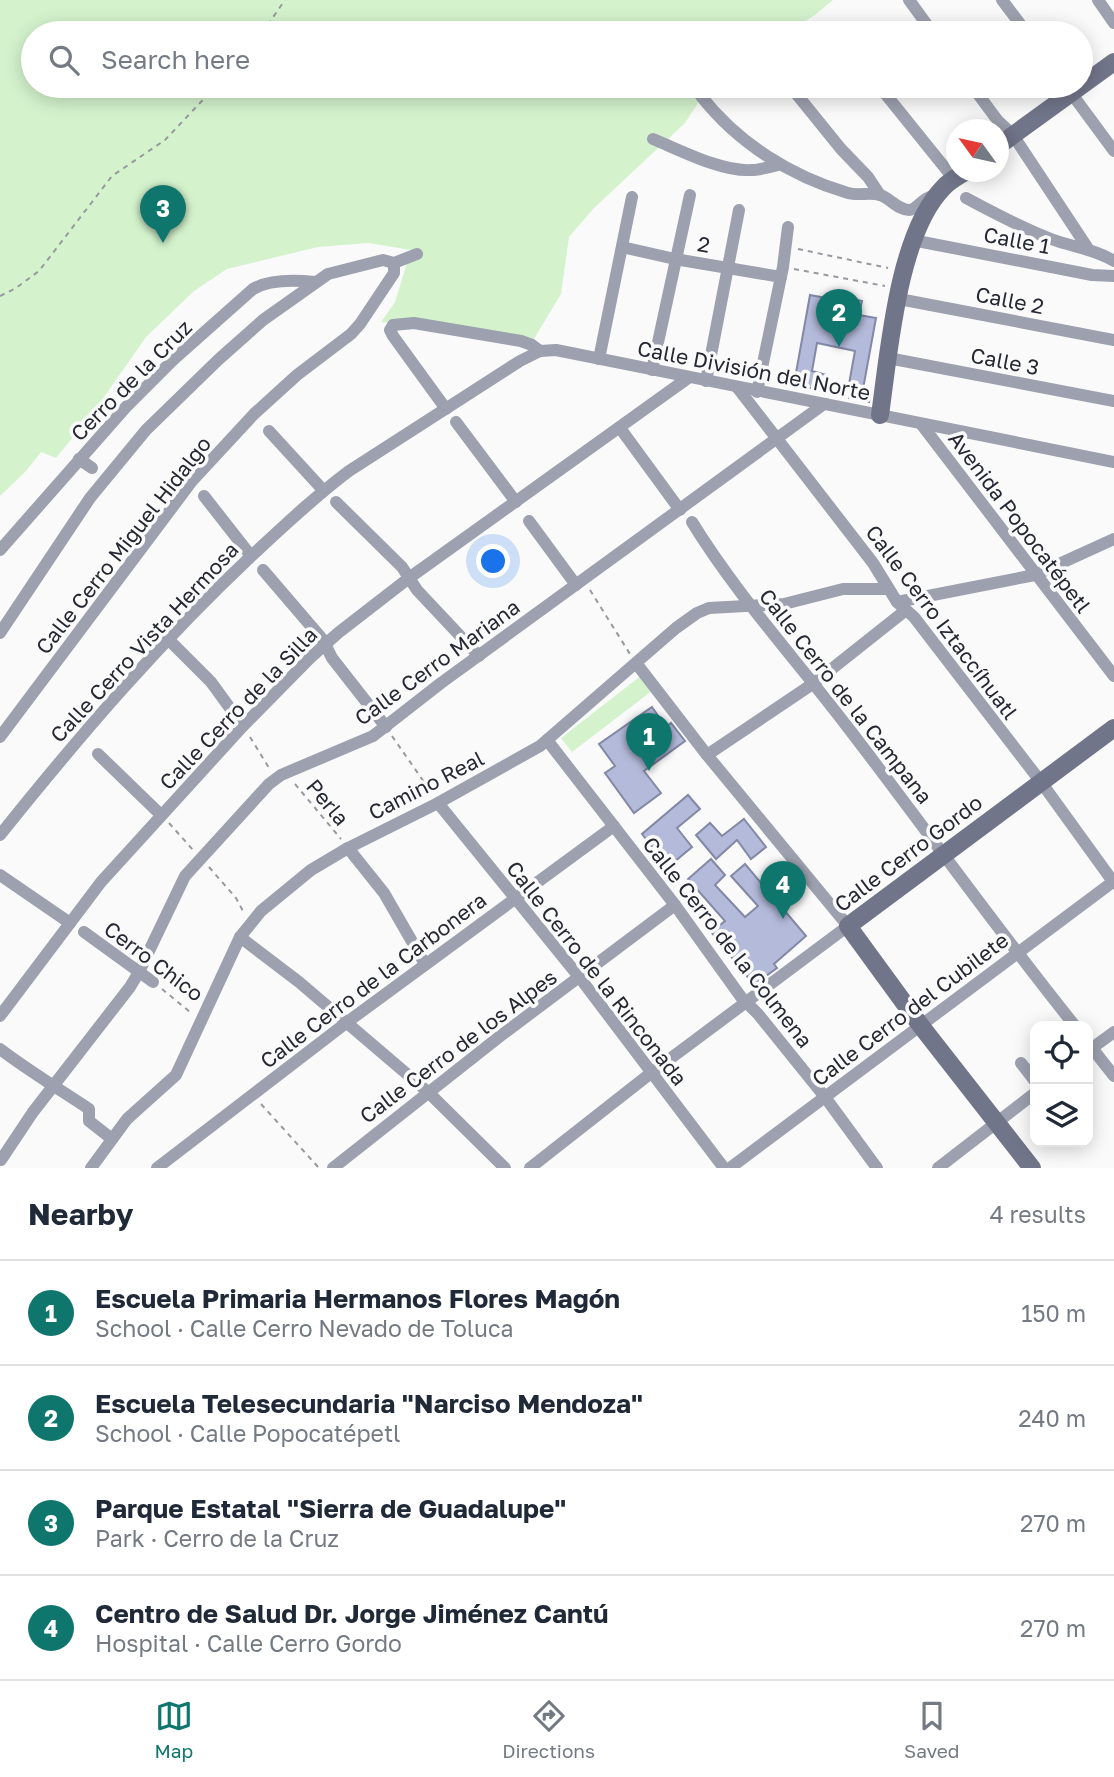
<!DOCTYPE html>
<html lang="en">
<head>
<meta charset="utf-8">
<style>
  :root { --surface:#fff; --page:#f2f2f3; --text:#1f2937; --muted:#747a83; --line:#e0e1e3; --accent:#0f766e }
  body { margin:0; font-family:"Golos Text",sans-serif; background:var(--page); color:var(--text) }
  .controls { position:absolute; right:21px; bottom:21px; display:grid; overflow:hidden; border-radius:14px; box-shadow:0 4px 18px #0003 }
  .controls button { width:63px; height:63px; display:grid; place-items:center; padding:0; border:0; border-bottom:2px solid var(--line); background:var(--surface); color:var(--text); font:35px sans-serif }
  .compass { position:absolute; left:946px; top:119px; width:63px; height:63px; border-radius:50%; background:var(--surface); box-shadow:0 4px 18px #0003; rotate:303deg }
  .you { position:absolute; left:494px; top:562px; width:24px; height:24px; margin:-18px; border:5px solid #fff; border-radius:50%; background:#1a73e8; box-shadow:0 0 0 10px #1a73e833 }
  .badge { display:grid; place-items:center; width:46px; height:46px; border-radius:50%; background:var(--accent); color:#fff; font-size:23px; font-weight:700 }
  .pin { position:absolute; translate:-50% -58px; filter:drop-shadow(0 2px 4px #0008) }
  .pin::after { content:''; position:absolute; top:37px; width:24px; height:21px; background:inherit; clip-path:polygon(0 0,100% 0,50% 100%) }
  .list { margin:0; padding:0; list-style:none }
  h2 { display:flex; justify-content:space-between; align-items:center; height:91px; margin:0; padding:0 28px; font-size:30px }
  h2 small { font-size:23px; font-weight:400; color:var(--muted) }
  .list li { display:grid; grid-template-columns:46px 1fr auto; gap:21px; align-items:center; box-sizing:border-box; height:105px; padding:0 28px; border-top:2px solid var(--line) }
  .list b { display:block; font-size:26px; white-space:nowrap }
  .list p { margin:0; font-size:23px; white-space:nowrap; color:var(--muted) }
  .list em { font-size:23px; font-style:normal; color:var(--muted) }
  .icon { flex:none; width:38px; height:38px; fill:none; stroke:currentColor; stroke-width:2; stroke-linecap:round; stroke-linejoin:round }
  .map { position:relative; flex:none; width:1114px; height:1168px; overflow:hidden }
  .search { position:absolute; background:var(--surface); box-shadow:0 4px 18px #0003; left:21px; right:21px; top:21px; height:77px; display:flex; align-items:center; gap:18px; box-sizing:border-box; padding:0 24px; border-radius:38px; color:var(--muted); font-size:26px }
  .sheet { height:511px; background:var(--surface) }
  nav { display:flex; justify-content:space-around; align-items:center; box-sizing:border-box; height:98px; border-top:2px solid var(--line); background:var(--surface); font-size:19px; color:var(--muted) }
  nav a { display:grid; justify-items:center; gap:4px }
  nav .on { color:var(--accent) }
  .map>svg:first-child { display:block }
  .green { fill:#d4f3cd }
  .building { fill:#b4bada; stroke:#8288a6; stroke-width:2 }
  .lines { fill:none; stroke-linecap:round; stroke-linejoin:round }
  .path { stroke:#98999f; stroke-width:2; stroke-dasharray:5 5; stroke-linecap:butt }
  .street { stroke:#9da0ae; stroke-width:12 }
  .secondary { stroke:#717589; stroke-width:18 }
  .labels { text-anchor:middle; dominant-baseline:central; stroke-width:7; stroke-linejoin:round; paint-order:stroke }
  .street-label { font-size:21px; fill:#252733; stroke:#fafafa }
</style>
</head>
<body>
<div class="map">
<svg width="1114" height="1168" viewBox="0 0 1114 1168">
  <rect width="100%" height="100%" fill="#fafafa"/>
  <g class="green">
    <path d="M0,0H833L815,15L786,33H33V86H709L685,123L594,208L569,237L561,294L532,342L381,322L395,302L411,250L368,243L318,247L227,269L194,291L146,337L95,410L56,458L41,452L26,471L0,496Z"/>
    <path d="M642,675L653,690L572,752L561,738Z"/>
  </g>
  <g class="building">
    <path d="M810,295L842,301L843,297L862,301L859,315L876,318L863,389L871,391L869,402L849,398L852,384H849L855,351L817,343L812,371L826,375L822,391L794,384Z"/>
    <path d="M652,707L666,727L671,723L685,741L644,771L661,793L634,813L605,773L615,766L599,744Z"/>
    <path d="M688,795L700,809L677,828L692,847L668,867L642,834Z"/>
    <path d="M744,819L766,847L751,859L737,840L716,859L696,835L710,823L722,836Z"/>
    <path d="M711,859L725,875L715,885L745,917L758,906L731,876L745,864L806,936L774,964L777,968L754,985L711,932L725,921L688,879Z"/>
  </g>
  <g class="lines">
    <g class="path">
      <path d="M262,33L285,0"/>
      <path d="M798,249L888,268"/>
      <path d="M794,269L885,286"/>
      <path d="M0,296L16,288L39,271L112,176L165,140L216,86"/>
      <path d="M590,590L630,654"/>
      <path d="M392,736L431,792"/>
      <path d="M250,737L269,768"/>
      <path d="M295,784L341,839"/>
      <path d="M169,823L193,850"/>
      <path d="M209,867L236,898L244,913"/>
      <path d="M162,989L190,1012"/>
      <path d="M261,1104L319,1168"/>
    </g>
    <g class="street">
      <path d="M909,0L933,33"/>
      <path d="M1002,0L1027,33"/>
      <path d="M1098,0L1114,23"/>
      <path d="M833,29L837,33"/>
      <path d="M790,86L841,149L868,177L880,195"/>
      <path d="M879,86L954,179"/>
      <path d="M972,86L998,121L1013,135L1089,250"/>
      <path d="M1066,86L1114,151"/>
      <path d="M701,96C738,143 790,176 848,193C858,196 870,192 880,195C890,198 898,210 909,210C918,210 922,196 936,196"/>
      <path d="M653,139C680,150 722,172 751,170C760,170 769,167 778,165"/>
      <path d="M966,198C994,213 1022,228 1051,239C1072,247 1095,249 1114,261"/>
      <path d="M912,240L1092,275L1114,276"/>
      <path d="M622,247L675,259L781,277"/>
      <path d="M899,299L1114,340"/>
      <path d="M888,358L1114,401"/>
      <path d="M599,359L632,197"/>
      <path d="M652,370L690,195"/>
      <path d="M706,381L739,210"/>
      <path d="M737,387L873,563L897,602L914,617L1041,782L1114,883"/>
      <path d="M757,392L783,267L788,227"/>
      <path d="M446,409L393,336L390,330L393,325L414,323L521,341L532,345L540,351L556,350L1114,462"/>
      <path d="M456,422L516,502"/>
      <path d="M922,425L1114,676"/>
      <path d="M620,428L680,510"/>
      <path d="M269,431L323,490"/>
      <path d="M79,459L92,468"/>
      <path d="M204,496L251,556"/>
      <path d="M336,502L402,567L417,590L479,656"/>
      <path d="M529,521L576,585"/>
      <path d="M692,522C737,595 794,657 846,725C923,825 996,928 1075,1026"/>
      <path d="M0,550L126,407L173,360L253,289C270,279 296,280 315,282"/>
      <path d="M263,570L323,640L332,658L386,727"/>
      <path d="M897,602L1035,575L1114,539"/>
      <path d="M0,633L90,498L146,430L218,360L263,320L328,274L383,260L394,263L417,254"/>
      <path d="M168,639L211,682L243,726"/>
      <path d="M0,737L192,481L254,414L297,375L351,334L360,324L394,273V263"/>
      <path d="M547,740L675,905L741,997L758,1014L825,1097L877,1168"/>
      <path d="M98,754L161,815"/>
      <path d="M707,755L814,683L906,610"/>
      <path d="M438,803L580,978L724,1168"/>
      <path d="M0,835C81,734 165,636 260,548C289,521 317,495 349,471L520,361L540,351"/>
      <path d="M348,848L384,893L425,964"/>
      <path d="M0,875L70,923"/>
      <path d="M84,932L153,982"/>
      <path d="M240,937L299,982L428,1092L505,1168"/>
      <path d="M0,1016L101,882L243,726L310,658L338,633L409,578L688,378"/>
      <path d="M1088,1043L1114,1076"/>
      <path d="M0,1049C29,1071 59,1089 89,1109V1121L112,1139"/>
      <path d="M1088,1051L1114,1032"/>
      <path d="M1021,1063L1035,1081"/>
      <path d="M1,1160L33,1112L130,987L139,972L185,876L269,784L281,775L373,736L441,683L824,404"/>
      <path d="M91,1168L127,1119L176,1075L240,937L261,911L311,870L348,848L438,803L540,746L676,628L697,613L709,608L784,604L843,589H888"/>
      <path d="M157,1168L346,1023L614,826"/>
      <path d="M333,1168L499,1037L675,905"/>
      <path d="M530,1168L651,1073L848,926L707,755L636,663"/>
      <path d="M730,1168L1114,881"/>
      <path d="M938,1168L1035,1093"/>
    </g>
    <g class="secondary">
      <path d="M998,146L1114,62"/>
      <path d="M880,415C889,352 898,234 943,188C949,181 957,177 965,172"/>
      <path d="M1032,1168L921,1026L848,926L1114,728"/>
    </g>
  </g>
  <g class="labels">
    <g class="street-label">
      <text transform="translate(1017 240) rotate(11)">Calle 1</text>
      <text transform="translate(704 244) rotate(10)">2</text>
      <text transform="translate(1010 300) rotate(11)">Calle 2</text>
      <text transform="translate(1005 361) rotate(11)">Calle 3</text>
      <text transform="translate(754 370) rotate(11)">Calle División del Norte</text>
      <text transform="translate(131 380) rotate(-45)">Cerro de la Cruz</text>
      <text transform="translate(1020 522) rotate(53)">Avenida Popocatépetl</text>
      <text transform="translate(123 545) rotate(-52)">Calle Cerro Miguel Hidalgo</text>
      <text transform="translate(942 622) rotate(53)">Calle Cerro Iztaccíhuatl</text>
      <text transform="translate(144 642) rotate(-47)">Calle Cerro Vista Hermosa</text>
      <text transform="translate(437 662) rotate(-36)">Calle Cerro Mariana</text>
      <text transform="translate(846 696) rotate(52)">Calle Cerro de la Campana</text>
      <text transform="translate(238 708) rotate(-46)">Calle Cerro de la Silla</text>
      <text transform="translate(426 785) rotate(-27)">Camino Real</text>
      <text transform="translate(328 802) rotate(50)">Perla</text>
      <text transform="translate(908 853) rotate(-37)">Calle Cerro Gordo</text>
      <text transform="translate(728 942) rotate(52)">Calle Cerro de la Colmena</text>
      <text transform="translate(154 961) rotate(37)">Cerro Chico</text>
      <text transform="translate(597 973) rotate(52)">Calle Cerro de la Rinconada</text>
      <text transform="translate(373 980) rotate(-37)">Calle Cerro de la Carbonera</text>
      <text transform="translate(910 1009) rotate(-37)">Calle Cerro del Cubilete</text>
      <text transform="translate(458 1046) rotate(-37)">Calle Cerro de los Alpes</text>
    </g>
  </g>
</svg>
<div class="controls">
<button><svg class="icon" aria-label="locate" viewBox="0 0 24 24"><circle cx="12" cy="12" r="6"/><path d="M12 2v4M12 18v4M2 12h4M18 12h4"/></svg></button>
<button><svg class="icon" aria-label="layers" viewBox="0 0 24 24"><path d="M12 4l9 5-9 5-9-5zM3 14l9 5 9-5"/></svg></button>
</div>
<svg class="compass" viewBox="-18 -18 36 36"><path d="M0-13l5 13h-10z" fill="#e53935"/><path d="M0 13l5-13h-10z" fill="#747a83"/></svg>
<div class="you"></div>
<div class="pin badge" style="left:649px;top:771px">1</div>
<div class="pin badge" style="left:839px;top:347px">2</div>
<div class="pin badge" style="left:163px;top:243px">3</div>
<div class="pin badge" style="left:783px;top:919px">4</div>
<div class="search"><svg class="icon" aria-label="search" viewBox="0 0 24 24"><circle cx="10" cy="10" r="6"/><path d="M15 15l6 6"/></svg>Search here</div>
</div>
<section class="sheet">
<h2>Nearby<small>4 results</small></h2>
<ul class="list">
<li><span class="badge">1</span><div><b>Escuela Primaria Hermanos Flores Magón</b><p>School · Calle Cerro Nevado de Toluca</p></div><em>150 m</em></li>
<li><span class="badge">2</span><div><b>Escuela Telesecundaria &quot;Narciso Mendoza&quot;</b><p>School · Calle Popocatépetl</p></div><em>240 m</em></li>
<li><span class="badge">3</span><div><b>Parque Estatal &quot;Sierra de Guadalupe&quot;</b><p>Park · Cerro de la Cruz</p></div><em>270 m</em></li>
<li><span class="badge">4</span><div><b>Centro de Salud Dr. Jorge Jiménez Cantú</b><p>Hospital · Calle Cerro Gordo</p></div><em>270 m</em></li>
</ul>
</section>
<nav>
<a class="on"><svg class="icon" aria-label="map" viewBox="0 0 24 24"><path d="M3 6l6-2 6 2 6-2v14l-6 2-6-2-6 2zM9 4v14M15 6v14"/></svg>Map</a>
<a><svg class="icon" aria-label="directions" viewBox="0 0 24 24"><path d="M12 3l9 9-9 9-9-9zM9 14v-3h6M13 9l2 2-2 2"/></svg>Directions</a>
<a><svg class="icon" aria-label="saved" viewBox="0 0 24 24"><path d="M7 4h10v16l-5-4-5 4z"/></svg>Saved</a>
</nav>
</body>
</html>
